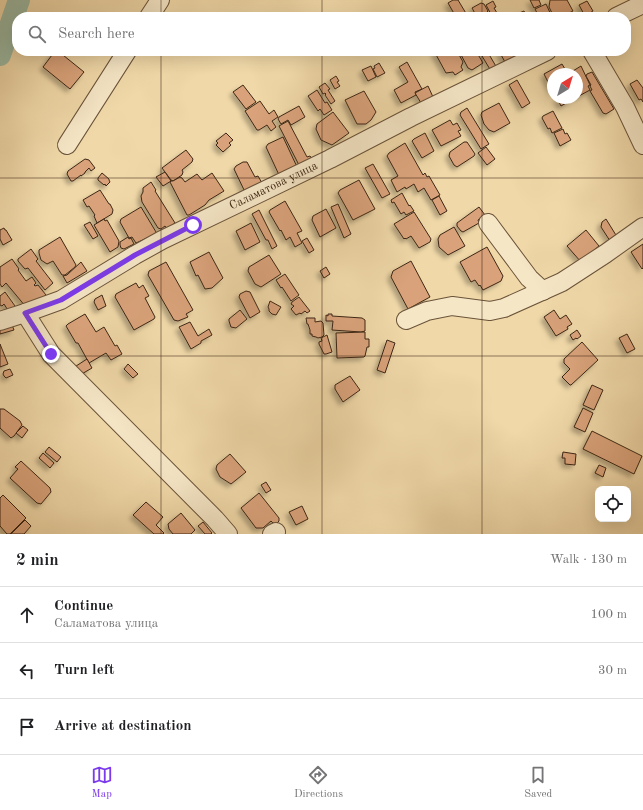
<!DOCTYPE html>
<html lang="en">
<head>
<meta charset="utf-8">
<style>
  :root { --surface:#fff; --page:#f2f2f2; --text:#202124; --muted:#757577; --line:#e0e0e0; --accent:#7c3aed }
  body { margin:0; font-family:"Old Standard TT",serif; background:var(--page); color:var(--text) }
  .controls { position:absolute; right:12px; bottom:12px; display:grid; overflow:hidden; border-radius:8px; box-shadow:0 4px 16px #0002 }
  .controls button { width:36px; height:36px; display:grid; place-items:center; padding:0; border:0; border-bottom:1px solid var(--line); background:var(--surface); color:var(--text); font:20px sans-serif }
  .compass { position:absolute; left:547px; top:68px; width:36px; height:36px; border-radius:50%; background:var(--surface); box-shadow:0 4px 16px #0002; rotate:38deg }
  .stop { position:absolute; width:12px; height:12px; margin:-9px; border:3px solid #7c3aed; border-radius:50%; background:#fff }
  .stop.end { background:#7c3aed; border-color:#fff; box-shadow:0 1px 4px #0008 }
  .list { margin:0; padding:0; list-style:none }
  h2 { display:flex; justify-content:space-between; align-items:center; height:52px; margin:0; padding:0 16px; font-size:17px }
  h2 small { font-size:13px; font-weight:400; color:var(--muted) }
  .list li { display:grid; grid-template-columns:26px 1fr auto; gap:12px; align-items:center; box-sizing:border-box; height:56px; padding:0 16px; border-top:1px solid var(--line) }
  .list b { display:block; font-size:15px; white-space:nowrap }
  .list p { margin:0; font-size:13px; white-space:nowrap; color:var(--muted) }
  .list em { font-size:13px; font-style:normal; color:var(--muted) }
  .icon { flex:none; width:22px; height:22px; fill:none; stroke:currentColor; stroke-width:2; stroke-linecap:round; stroke-linejoin:round }
  .map { position:relative; flex:none; width:643px; height:534px; overflow:hidden }
  .search { position:absolute; background:var(--surface); box-shadow:0 4px 16px #0002; left:12px; right:12px; top:12px; height:44px; display:flex; align-items:center; gap:10px; box-sizing:border-box; padding:0 14px; border-radius:16px; color:var(--muted); font-size:15px }
  .sheet { height:220px; background:var(--surface) }
  nav { display:flex; justify-content:space-around; align-items:center; box-sizing:border-box; height:56px; border-top:1px solid var(--line); background:var(--surface); font-size:11px; color:var(--muted) }
  nav a { display:grid; justify-items:center; gap:2px }
  nav .on { color:var(--accent) }
  .map>svg:first-child { display:block }
  .lines { fill:none; stroke-linecap:round; stroke-linejoin:round }
  .river { stroke:#9bbaa4; stroke-width:22 }
  .building { fill:#d9a27a; stroke:#3d2715; filter:url(#shadow) }
  .minor-casing { stroke:#6a533a; stroke-width:20 }
  .minor { stroke:#f5e6c6; stroke-width:18 }
  .route { stroke:#7c3aed; stroke-width:5 }
  .grid { fill:none; stroke:#3d2715; stroke-width:1; stroke-opacity:0.55 }
  .labels { text-anchor:middle; dominant-baseline:central; stroke-width:3.5; stroke-linejoin:round; paint-order:stroke }
  .street-label { font-size:12px; fill:#3d2715; stroke:#f5e6c6 }
</style>
</head>
<body>
<div class="map">
<svg width="643" height="534" viewBox="0 0 643 534">
  <defs>
    <filter id="shadow"><feDropShadow dx="-3.5" dy="3.5" stdDeviation="2" flood-color="#0004"/></filter>
  </defs>
  <rect width="100%" height="100%" fill="#f0d8a8"/>
  <filter id="stains"><feTurbulence type="fractalNoise" baseFrequency=".005" numOctaves="4"/><feColorMatrix values="0 0 0 0 .2 0 0 0 0 .09 0 0 0 0 .02 0 0 0 .5 -.17"/></filter>
  <radialGradient id="worn" r=".72"><stop offset=".6" stop-color="#630" stop-opacity="0"/><stop offset="1" stop-color="#630" stop-opacity=".3"/></radialGradient>
  <g class="lines">
    <path class="river" d="M0,55L19,0"/>
  </g>
  <g class="building">
    <path d="M453,0H458L467,15L465,16V17H456L448,3Z"/>
    <path d="M530,0H539L541,5L534,8Z"/>
    <path d="M550,0H567L573,11L561,17H554L549,7Z"/>
    <path d="M493,1L496,7L494,8L497,13L492,16L486,5Z"/>
    <path d="M587,1L593,11L585,16L579,5Z"/>
    <path d="M481,3L484,4L488,11L486,13L488,16L487,17H477L472,8Z"/>
    <path d="M546,4L552,17H539L535,9Z"/>
    <path d="M524,11L527,17H511L512,16Z"/>
    <path d="M55,51H58L84,72L70,89L43,67Z"/>
    <path d="M434,51H457L463,62L461,67L463,70L455,75L453,72L446,73Z"/>
    <path d="M459,51H476L483,63L472,70L468,68Z"/>
    <path d="M479,51H487L497,68L491,71Z"/>
    <path d="M503,51H517L519,55L512,59L511,58L505,62L500,53Z"/>
    <path d="M407,62L422,89L415,92L416,95L401,103L394,90L408,82L399,67Z"/>
    <path d="M379,63L385,73L377,77L373,69L375,68L374,66Z"/>
    <path d="M562,64L568,74L581,66L590,85L588,86L590,90L577,97V74H553V92L544,74Z"/>
    <path d="M371,66L376,77L368,81L362,70Z"/>
    <path d="M592,72L614,109L606,114L603,113L590,91L592,90L590,86L591,85L586,76L587,74Z"/>
    <path d="M336,76L339,81L337,82L340,86L335,89L330,80Z"/>
    <path d="M517,80L530,103L522,108L509,85Z"/>
    <path d="M637,80L643,88V102L641,99L639,100L630,84Z"/>
    <path d="M325,83L330,89L328,90L335,101L331,104L325,95L326,94L325,93L323,94L319,87Z"/>
    <path d="M243,85L256,102L246,109L233,92Z"/>
    <path d="M428,86L433,97L421,103L415,93Z"/>
    <path d="M317,90L325,103L327,102L332,110L324,115L320,109L318,111L308,96Z"/>
    <path d="M364,91L376,112L371,120L366,124H357L345,100Z"/>
    <path d="M557,98H575L561,106Z"/>
    <path d="M260,101L269,114L274,110L278,117L272,121L276,127L271,131L267,125L259,130H257L245,111Z"/>
    <path d="M499,103L510,123L494,132L489,130L484,124L481,115L482,112Z"/>
    <path d="M299,106L305,117L291,125L288,120L281,124L278,119L279,117Z"/>
    <path d="M467,108L489,144L481,149L460,115L461,112Z"/>
    <path d="M553,111L562,128L552,133L550,128L548,129L542,118L543,116Z"/>
    <path d="M333,112L349,133L332,145L321,140L316,129L317,124Z"/>
    <path d="M450,120L453,125L457,123L461,130L458,131L461,136L441,146L432,130Z"/>
    <path d="M288,121L307,157L310,156L313,160L300,167L279,126Z"/>
    <path d="M563,129L565,134L567,133L571,140L560,146L554,133Z"/>
    <path d="M226,133L233,140L229,143L231,145L223,152L216,145L218,143L216,141Z"/>
    <path d="M425,133L434,151L422,158L412,141L414,139Z"/>
    <path d="M283,137L298,169L280,177L266,147L268,144Z"/>
    <path d="M464,142H467L475,154L474,156L457,167L454,165L449,156L450,152Z"/>
    <path d="M405,143L423,175L425,173L427,177L429,176L440,195L431,200L424,188L418,192L414,184L406,189L405,187L397,192L391,180L398,176L387,156L389,153Z"/>
    <path d="M486,147L495,159L487,165L478,153Z"/>
    <path d="M186,150L193,159L192,162L182,170L183,172L182,175L173,181L171,180L162,168Z"/>
    <path d="M85,159L89,160L95,168L91,171L89,168L85,172V173L81,176V175L73,181H71L67,174L68,171Z"/>
    <path d="M243,162H247L255,177L258,176L262,183L245,192L234,169L236,166Z"/>
    <path d="M373,164L390,194L382,198L365,168Z"/>
    <path d="M165,172L171,181L163,186L156,177Z"/>
    <path d="M102,173L109,179V180L110,182L106,186L105,184L104,185L98,180V178Z"/>
    <path d="M212,173L224,191L209,200L205,205L189,215H187L170,182L171,181H173L180,177L182,178L185,182L197,174L202,180Z"/>
    <path d="M359,180L375,209L353,220L338,193L340,190Z"/>
    <path d="M151,182L156,190L155,191L175,223L167,229L165,226L161,229L158,228L142,202L141,196L143,192V188Z"/>
    <path d="M100,190L109,204H110L113,210L112,214L97,223L94,216L95,215L89,206L87,207L83,200Z"/>
    <path d="M402,193L409,206L410,205L414,211L406,215L404,212L401,214L394,202L392,203L391,200Z"/>
    <path d="M439,196L447,211L440,215L432,200Z"/>
    <path d="M285,201L302,231L297,233L302,243L295,247L290,237L286,240L281,230L280,231L269,212L270,210Z"/>
    <path d="M338,204L351,234L344,238L331,207Z"/>
    <path d="M141,207L156,232V234L136,243L132,237L129,238L120,222L121,219Z"/>
    <path d="M479,207L485,215L478,220L479,223L463,232L461,231L457,226V223Z"/>
    <path d="M326,209L336,228L320,237L312,220L313,216Z"/>
    <path d="M259,210L277,246L272,249L268,240H266L252,214Z"/>
    <path d="M414,212L431,239L430,242L419,248L411,236L406,239L405,238L404,239L394,224Z"/>
    <path d="M104,219L105,221L107,220L119,241L118,247L110,252L94,225Z"/>
    <path d="M606,219L619,240L612,244L601,227L602,222Z"/>
    <path d="M90,222L98,236L93,239L84,225Z"/>
    <path d="M251,223L260,242L245,250L236,231Z"/>
    <path d="M454,227L465,246L448,255L439,247L438,239L440,235Z"/>
    <path d="M4,228L5,230H6L12,240L3,245L0,239V230Z"/>
    <path d="M586,230L599,246L594,250L595,252L581,262L567,246Z"/>
    <path d="M60,237L76,265L75,267L65,275H62L53,261L47,264L41,260L39,253V250Z"/>
    <path d="M128,237L129,239L131,238L134,244L124,249L121,248L120,245V242Z"/>
    <path d="M307,238L314,250L309,253L302,241Z"/>
    <path d="M643,244V268L642,269L631,252Z"/>
    <path d="M487,247L503,276L501,281L483,290L480,285L479,286L475,280L471,282L460,262Z"/>
    <path d="M31,249L38,259L36,261L53,283L45,290L28,268L25,269L18,261V259Z"/>
    <path d="M209,252L223,278L212,288L205,289L198,275L196,276L190,262Z"/>
    <path d="M269,255L281,274L261,287L255,284L248,271L249,267Z"/>
    <path d="M12,259L19,269L18,270L26,281L32,277L36,283L34,285L35,286L38,285L46,295L28,308L26,307L6,283L2,287L0,284V267Z"/>
    <path d="M411,261L430,297L408,309L391,277L393,271Z"/>
    <path d="M81,262L87,271L67,283L63,276L67,275Z"/>
    <path d="M166,262L193,310L186,314L188,317L178,321L174,320L148,275L149,271Z"/>
    <path d="M326,267L330,274L324,278L320,271Z"/>
    <path d="M285,274L299,295L291,301L282,287L281,288L276,280Z"/>
    <path d="M136,283L139,288L143,285L149,296L145,298L155,317L154,319L134,330L115,297L116,294Z"/>
    <path d="M246,291L250,292L260,312L250,318L239,297L240,294Z"/>
    <path d="M5,292L15,306V308L9,312L4,304L2,306L0,305V296Z"/>
    <path d="M102,295L106,306L98,310L94,302L95,299Z"/>
    <path d="M299,297L310,311L307,313L305,311L301,314L300,313L296,315L291,309L294,306L291,304L292,302Z"/>
    <path d="M270,301L281,307L276,315L272,314L269,311V309L268,307Z"/>
    <path d="M240,310L247,319L236,328L231,327L229,321V319Z"/>
    <path d="M554,310L560,319L566,315L572,324L567,327L568,329L556,336L544,317Z"/>
    <path d="M85,314L96,332L104,327L115,346L117,345L122,354L111,360L106,353L89,363L78,343H76L66,326L68,324Z"/>
    <path d="M328,314H332V316L362,318L365,320V331L361,332L332,330L333,321H326V315L328,316Z"/>
    <path d="M306,318H315V322L321,321L323,323L324,335L322,337L318,338L316,337L312,336V334H310V330L308,324H307Z"/>
    <path d="M190,322L198,336L209,329L212,335L201,341V343L191,349L179,327Z"/>
    <path d="M12,325L14,330L0,334V329Z"/>
    <path d="M577,330L581,336L577,339L576,338L573,340L570,335Z"/>
    <path d="M365,332V339H369V347H367L365,356L364,357L337,358L336,333Z"/>
    <path d="M627,334L635,349L627,353L619,338Z"/>
    <path d="M327,335L332,352L326,354H324L319,344V342L322,341L321,338Z"/>
    <path d="M387,340L395,343L385,373L377,370Z"/>
    <path d="M582,342L598,360L571,385H570L562,377L570,369L564,363V359Z"/>
    <path d="M0,344L8,364L0,367Z"/>
    <path d="M87,359L92,368L80,375L73,368Z"/>
    <path d="M128,364L138,374L133,378L124,369Z"/>
    <path d="M10,369L13,375L6,378L4,376L3,374L4,371Z"/>
    <path d="M350,376L360,390L343,402L335,389V385Z"/>
    <path d="M592,385L603,390L594,410L583,405Z"/>
    <path d="M583,408L593,413L585,432L574,427Z"/>
    <path d="M0,409H4L20,421L22,425L14,436L11,438L0,428Z"/>
    <path d="M23,426L28,430L22,438L16,433Z"/>
    <path d="M592,431L642,456L634,474L583,449Z"/>
    <path d="M49,447L61,457L57,462L45,452Z"/>
    <path d="M563,452L576,454L575,465L565,464V458H562Z"/>
    <path d="M43,453L54,463L50,468L39,458Z"/>
    <path d="M230,454L246,472L231,484L220,477L216,469L217,465Z"/>
    <path d="M21,461L50,488L51,492L41,504L37,503L10,478L18,469L15,467Z"/>
    <path d="M599,465L606,468L603,477L595,473Z"/>
    <path d="M266,482L271,490L266,493L261,485Z"/>
    <path d="M259,493L279,518V521L276,524L273,523L271,521L263,528H256L241,508Z"/>
    <path d="M3,495L26,518L10,534H7L0,526V498Z"/>
    <path d="M146,502L163,517L156,525L164,533L163,534H154L133,515Z"/>
    <path d="M302,506L308,519L296,525L289,512Z"/>
    <path d="M181,513L195,530L191,534H173L169,529L168,524Z"/>
    <path d="M25,520L31,526L24,534H11Z"/>
    <path d="M203,522L212,533L211,534H205L198,526Z"/>
  </g>
  <g class="lines">
    <defs>
      <g id="minor">
        <path d="M149,17L160,0"/>
        <path d="M616,17L643,4"/>
        <path d="M592,51L625,107L643,145"/>
        <path d="M67,145L127,51"/>
        <path d="M488,223L529,278L543,291"/>
        <path d="M25,313L51,354L215,519L228,534"/>
        <path d="M406,320L427,311L452,306L490,311L504,308L562,282L605,254L643,227"/>
        <path id="s1" d="M0,321L25,313L61,300L135,255L162,240L330,159L411,117L547,51"/>
        <path d="M272,534L276,532"/>
      </g>
    </defs>
    <use href="#minor" class="minor-casing"/>
    <use href="#minor" class="minor"/>
  </g>
  <g class="lines">
    <path class="route" d="M51,354L25,313L61,300L135,255L193,225"/>
  </g>
  <path class="grid" d="M161,0V17M322,0V17M482,0V17M161,51V534M322,51V534M482,51V534M0,178H643M0,356H643"/>
  <g class="labels">
    <g class="street-label">
      <text stroke="none"><textPath href="#s1" startOffset="306">Саламатова улица</textPath></text>
    </g>
  </g>
  <rect width="100%" height="100%" filter="url(#stains)"/>
  <rect width="100%" height="100%" fill="url(#worn)"/>
</svg>
<div class="controls">
<button><svg class="icon" aria-label="locate" viewBox="0 0 24 24"><circle cx="12" cy="12" r="6"/><path d="M12 2v4M12 18v4M2 12h4M18 12h4"/></svg></button>
</div>
<svg class="compass" viewBox="-18 -18 36 36"><path d="M0-13l5 13h-10z" fill="#e53935"/><path d="M0 13l5-13h-10z" fill="#757577"/></svg>
<div class="stop" style="left:193px;top:225px"></div>
<div class="stop end" style="left:51px;top:354px"></div>
<div class="search"><svg class="icon" aria-label="search" viewBox="0 0 24 24"><circle cx="10" cy="10" r="6"/><path d="M15 15l6 6"/></svg>Search here</div>
</div>
<section class="sheet">
<h2>2 min<small>Walk · 130 m</small></h2>
<ul class="list">
<li><svg class="icon" aria-label="ahead" viewBox="0 0 24 24"><path d="M12 20V5M6 11l6-6 6 6"/></svg><div><b>Continue</b><p>Саламатова улица</p></div><em>100 m</em></li>
<li><svg class="icon" aria-label="left" viewBox="0 0 24 24"><path d="M17 20v-9H6M10 6l-5 5 5 5"/></svg><div><b>Turn left</b></div><em>30 m</em></li>
<li><svg class="icon" aria-label="arrive" viewBox="0 0 24 24"><path d="M6 21V4h12l-3 4 3 4H6"/></svg><div><b>Arrive at destination</b></div></li>
</ul>
</section>
<nav>
<a class="on"><svg class="icon" aria-label="map" viewBox="0 0 24 24"><path d="M3 6l6-2 6 2 6-2v14l-6 2-6-2-6 2zM9 4v14M15 6v14"/></svg>Map</a>
<a><svg class="icon" aria-label="directions" viewBox="0 0 24 24"><path d="M12 3l9 9-9 9-9-9zM9 14v-3h6M13 9l2 2-2 2"/></svg>Directions</a>
<a><svg class="icon" aria-label="saved" viewBox="0 0 24 24"><path d="M7 4h10v16l-5-4-5 4z"/></svg>Saved</a>
</nav>
</body>
</html>
